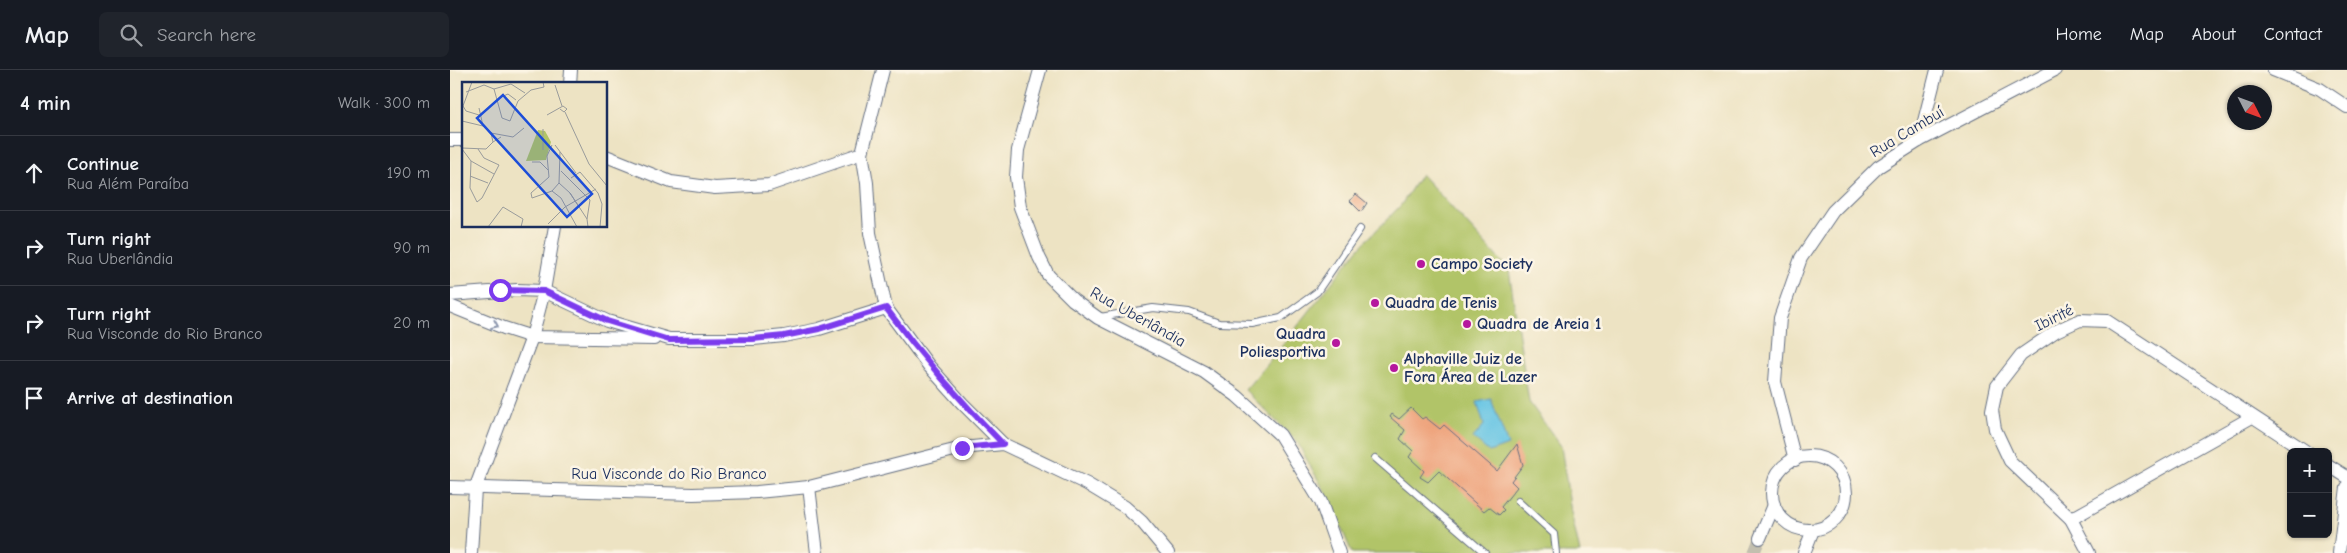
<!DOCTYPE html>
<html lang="en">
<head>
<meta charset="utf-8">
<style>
  :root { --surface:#171b24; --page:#20242c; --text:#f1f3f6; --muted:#9ea1a6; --line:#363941 }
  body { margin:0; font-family:"Comic Neue",sans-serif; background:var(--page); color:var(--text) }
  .controls { position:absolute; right:15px; bottom:15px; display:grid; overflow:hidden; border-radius:8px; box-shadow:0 1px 4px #0004 }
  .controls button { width:45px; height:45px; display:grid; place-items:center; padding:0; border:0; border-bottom:1px solid var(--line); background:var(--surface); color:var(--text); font:25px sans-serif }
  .compass { position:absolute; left:1777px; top:15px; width:45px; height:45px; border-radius:50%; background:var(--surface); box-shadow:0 1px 4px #0004; rotate:132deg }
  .stop { position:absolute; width:15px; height:15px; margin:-11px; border:4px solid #7c3aed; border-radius:50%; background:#fff }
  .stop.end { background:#7c3aed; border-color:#fff; box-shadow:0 1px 5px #0008 }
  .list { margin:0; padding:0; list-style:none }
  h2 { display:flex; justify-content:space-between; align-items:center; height:65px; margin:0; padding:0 20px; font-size:21px }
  h2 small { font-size:16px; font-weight:400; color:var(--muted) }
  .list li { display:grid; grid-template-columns:32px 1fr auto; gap:15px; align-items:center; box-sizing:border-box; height:75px; padding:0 20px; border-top:1px solid var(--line) }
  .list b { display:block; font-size:19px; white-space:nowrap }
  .list p { margin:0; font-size:16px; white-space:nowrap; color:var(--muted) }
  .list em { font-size:16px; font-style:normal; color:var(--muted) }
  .icon { flex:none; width:28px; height:28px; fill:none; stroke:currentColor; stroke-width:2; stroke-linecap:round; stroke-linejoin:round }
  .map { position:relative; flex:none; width:1897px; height:483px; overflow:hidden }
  header { display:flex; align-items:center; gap:30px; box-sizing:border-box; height:70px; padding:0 25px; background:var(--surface); border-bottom:1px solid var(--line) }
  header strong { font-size:24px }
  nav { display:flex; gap:28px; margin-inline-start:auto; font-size:18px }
  .search { width:350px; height:45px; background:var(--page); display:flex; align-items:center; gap:12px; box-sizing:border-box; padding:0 18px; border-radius:8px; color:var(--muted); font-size:19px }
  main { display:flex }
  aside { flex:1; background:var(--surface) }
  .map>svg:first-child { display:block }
  .green { fill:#b1c467; stroke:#667a62 }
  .water { fill:#65c4e4; stroke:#407aa1 }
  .building { fill:#eea179 }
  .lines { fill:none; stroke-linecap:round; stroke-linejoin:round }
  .minor-tunnel { stroke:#c3bfaf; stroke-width:12; stroke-dasharray:12 6; stroke-linecap:butt }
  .service-casing { stroke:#646e81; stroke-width:8 }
  .minor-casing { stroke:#646e81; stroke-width:14 }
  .service { stroke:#fff; stroke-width:6 }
  .minor { stroke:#fff; stroke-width:12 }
  .oneway { stroke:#8d97ae }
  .route { stroke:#7c3aed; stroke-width:6 }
  .poi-dot { fill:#b5179e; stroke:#fcf5e5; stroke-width:2 }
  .labels { text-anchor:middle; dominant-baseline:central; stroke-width:5; stroke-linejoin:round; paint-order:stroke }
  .street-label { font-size:16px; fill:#1b2f5e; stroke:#fcf5e5 }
  .poi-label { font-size:16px; font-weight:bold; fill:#1b2f5e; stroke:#fcf5e5; text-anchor:start }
  .inset-road { fill:none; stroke:#999b9b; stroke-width:1 }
  .view { fill:#1d4ed8; fill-opacity:0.15; stroke:#1d4ed8; stroke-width:2.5 }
  .inset-edge { fill:none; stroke:#1b2f5e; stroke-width:2.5 }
</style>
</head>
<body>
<header>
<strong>Map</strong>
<div class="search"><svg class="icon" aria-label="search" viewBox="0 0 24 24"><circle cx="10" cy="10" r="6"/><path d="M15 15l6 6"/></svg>Search here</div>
<nav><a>Home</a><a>Map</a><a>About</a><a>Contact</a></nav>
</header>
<main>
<aside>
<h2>4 min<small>Walk · 300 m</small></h2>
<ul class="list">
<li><svg class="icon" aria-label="ahead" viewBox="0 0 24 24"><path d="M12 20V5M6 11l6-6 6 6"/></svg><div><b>Continue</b><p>Rua Além Paraíba</p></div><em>190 m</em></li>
<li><svg class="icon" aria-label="right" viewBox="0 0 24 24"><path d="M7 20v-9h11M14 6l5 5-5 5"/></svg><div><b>Turn right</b><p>Rua Uberlândia</p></div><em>90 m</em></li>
<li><svg class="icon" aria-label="right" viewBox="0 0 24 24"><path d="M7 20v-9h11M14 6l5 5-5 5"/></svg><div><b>Turn right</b><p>Rua Visconde do Rio Branco</p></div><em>20 m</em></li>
<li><svg class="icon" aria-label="arrive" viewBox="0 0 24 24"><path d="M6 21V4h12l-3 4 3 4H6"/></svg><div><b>Arrive at destination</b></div></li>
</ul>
</aside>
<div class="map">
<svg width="1897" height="483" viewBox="0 0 1897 483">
  <rect width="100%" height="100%" fill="#fcf5e5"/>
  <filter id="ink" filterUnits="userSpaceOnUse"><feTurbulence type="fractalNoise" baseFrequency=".02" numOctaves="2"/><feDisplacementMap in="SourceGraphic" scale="10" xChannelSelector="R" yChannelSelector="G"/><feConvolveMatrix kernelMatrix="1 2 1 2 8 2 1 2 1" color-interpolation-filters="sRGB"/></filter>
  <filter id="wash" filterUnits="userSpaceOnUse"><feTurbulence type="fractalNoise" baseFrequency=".0096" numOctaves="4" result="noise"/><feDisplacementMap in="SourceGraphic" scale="20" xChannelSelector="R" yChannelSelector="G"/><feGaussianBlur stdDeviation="1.12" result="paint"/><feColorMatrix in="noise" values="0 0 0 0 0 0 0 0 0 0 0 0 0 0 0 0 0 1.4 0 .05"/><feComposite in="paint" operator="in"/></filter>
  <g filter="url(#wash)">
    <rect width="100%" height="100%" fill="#ede3c3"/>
    <path class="green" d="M971,104L1059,200L1079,332L1111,376L1121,442L1130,483H902L881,433L847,372L795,320L832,276L909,178L951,135Z"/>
    <path class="water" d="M1041,329L1058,375L1039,382L1023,368L1034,355L1027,332Z"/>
    <g id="blocks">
      <g class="building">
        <path d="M906,124L917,133L911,142L900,131Z"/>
        <path d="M961,338L972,349L975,347L990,359L994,355L1047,401L1067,374L1073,395L1061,411L1067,417L1051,437L1054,440L1049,445L1039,437L1034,441L989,401L978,412L970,407L974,401L959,387L963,381L950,369L955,360L940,347L942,344L949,349Z"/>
      </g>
    </g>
  </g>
  <g filter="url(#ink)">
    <use href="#blocks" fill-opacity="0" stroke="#646e81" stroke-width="1"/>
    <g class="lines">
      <path class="minor-tunnel" d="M1304,483L1310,468"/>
      <defs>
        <g id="service">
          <path d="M650,247L703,238L739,242L769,253L802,254L831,248L867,222L910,159"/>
          <path d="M925,388L1035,483"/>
          <path d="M1068,431L1104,464L1106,483"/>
        </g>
        <g id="minor">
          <path d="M433,0L412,83L417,113L420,163L436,238L479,296L512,333L553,374L637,414L675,437L692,452L718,483"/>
          <path d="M590,0L568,80L566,107L570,137L589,187L598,205L623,230L648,248L754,302L787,326L830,365L871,432L889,483"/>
          <path d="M1823,0L1870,19L1897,37"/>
          <path d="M120,14L121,0"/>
          <path d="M0,70H14"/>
          <path d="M1469,71L1487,0"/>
          <path d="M156,86L221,112L265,118L319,115L412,83"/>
          <path d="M0,225L67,220L94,221L157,251L219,269H303L334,266L369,259L436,238"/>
          <path d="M0,236L54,258L82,267L204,269"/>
          <circle cx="1359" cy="423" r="37"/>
          <path d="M1345,390L1325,312L1330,248L1351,188L1383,141L1428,97L1469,71L1605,0"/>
          <path d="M1878,395L1897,407"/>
          <path d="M0,417L243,424L307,422L359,417L512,378L553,374"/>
          <path d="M359,417L367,483"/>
          <path d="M1621,449L1802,347"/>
          <path d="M1310,468L1324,435"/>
          <path d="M21,483L25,419L82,267L94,221L105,156"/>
          <path d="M1354,483L1363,460"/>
          <path d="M1639,483L1621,449L1560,391L1545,359L1542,340L1547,316L1571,285L1606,261L1630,250L1657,251L1857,382"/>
          <path d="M1889,483L1897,417"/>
        </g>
      </defs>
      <use href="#service" class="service-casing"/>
      <use href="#minor" class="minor-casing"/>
      <use href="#service" class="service"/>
      <use href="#minor" class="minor"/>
    </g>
    <defs><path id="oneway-chevron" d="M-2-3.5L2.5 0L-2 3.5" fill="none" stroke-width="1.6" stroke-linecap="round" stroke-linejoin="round" transform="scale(1.25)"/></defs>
    <use class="oneway" href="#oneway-chevron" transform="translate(45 255) rotate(23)"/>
  </g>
  <g class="lines" filter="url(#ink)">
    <path class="route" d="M50,220L94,221L157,251L219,270L303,269L334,266L369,259L436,238C472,287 510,331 553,374L512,378"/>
  </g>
  <g class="poi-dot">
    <circle cx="971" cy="194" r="5"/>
    <circle cx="925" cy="233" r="5"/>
    <circle cx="1017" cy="254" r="5"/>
    <circle cx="886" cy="273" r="5"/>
    <circle cx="944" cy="298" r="5"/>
  </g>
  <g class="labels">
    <g class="street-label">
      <text transform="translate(1457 62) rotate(-31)">Rua Cambuí</text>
      <text transform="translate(688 247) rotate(29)">Rua Uberlândia</text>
      <text transform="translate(1604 248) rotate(-26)">Ibirité</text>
      <text x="219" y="404">Rua Visconde do Rio Branco</text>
    </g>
    <g class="poi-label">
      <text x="981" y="194">Campo Society</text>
      <text x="935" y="233">Quadra de Tenis</text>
      <text x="1027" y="254">Quadra de Areia 1</text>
      <text x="876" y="264" text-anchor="end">Quadra<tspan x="876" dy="18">Poliesportiva</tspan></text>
      <text x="954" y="289">Alphaville Juiz de<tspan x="954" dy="18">Fora Área de Lazer</tspan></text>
    </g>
  </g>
  <g transform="translate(12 12)">
    <rect width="145" height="145" fill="#ede3c3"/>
    <path d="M76,48L83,49L89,60L84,78L64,79Z" fill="#b1c467"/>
    <path class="inset-road" d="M10,0L1,24L4,29L17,33M93,3L100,24M32,7L49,2L63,11M4,10L22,3L32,7L40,36L48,39L56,19L69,8L82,5L81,0M37,16L46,12L54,18M17,26L21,44L29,51L51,55L62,46M103,30L127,82L145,104M85,33L101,24L105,27L102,30L98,27M0,39L21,44M81,47V68M29,51L31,60L39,55M90,63L85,74L87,95L69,111L70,116L90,109L97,101L98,70M93,63L114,91M0,66L24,67L31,60M0,67L9,79L8,106L15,120L20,116L37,83L22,76L16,67M9,79L32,92M70,80H78L86,88M99,89L128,118L125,137M8,94L26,101M109,96L118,90L136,111L140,122L138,145M97,101L108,111L117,125M90,109L99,116L115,145M108,111L125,137L126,145M86,142L103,125L134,107M26,145L41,125L61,137L59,145"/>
    <path class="view" d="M41,13L130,112L105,135L15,36Z"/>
    <rect width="145" height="145" class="inset-edge"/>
  </g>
</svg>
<div class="controls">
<button>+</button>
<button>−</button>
</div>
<svg class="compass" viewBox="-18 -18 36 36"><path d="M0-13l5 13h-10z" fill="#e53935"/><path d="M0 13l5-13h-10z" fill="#9ea1a6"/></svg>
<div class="stop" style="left:50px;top:220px"></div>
<div class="stop end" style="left:512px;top:378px"></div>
</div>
</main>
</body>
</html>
